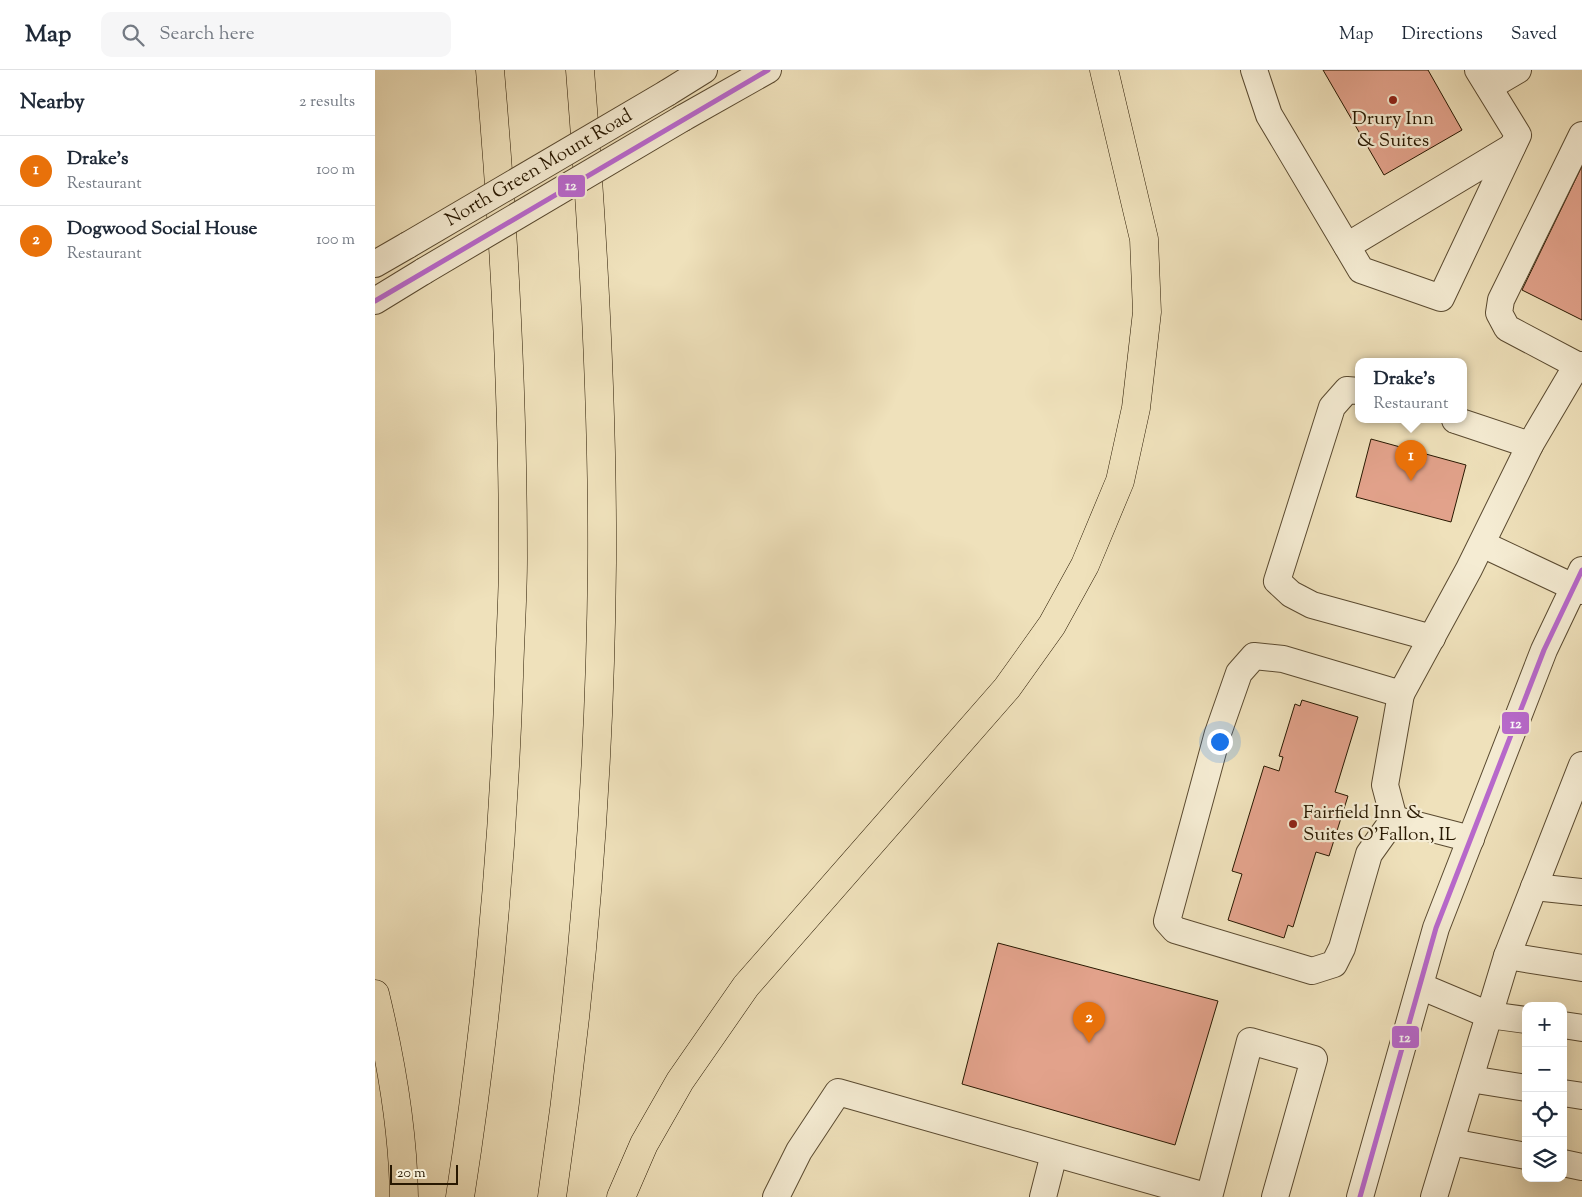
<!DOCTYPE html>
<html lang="en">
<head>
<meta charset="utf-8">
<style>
  :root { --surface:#fff; --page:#f6f6f7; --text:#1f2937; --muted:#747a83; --line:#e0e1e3; --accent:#db2777 }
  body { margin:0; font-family:"Sorts Mill Goudy",serif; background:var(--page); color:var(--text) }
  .controls { position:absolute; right:15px; bottom:15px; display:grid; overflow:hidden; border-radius:10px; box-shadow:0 5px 20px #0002 }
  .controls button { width:45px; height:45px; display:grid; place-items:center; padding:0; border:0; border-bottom:1px solid var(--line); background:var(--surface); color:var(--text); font:25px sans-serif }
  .scale { position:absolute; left:15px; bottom:12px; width:68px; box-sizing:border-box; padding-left:5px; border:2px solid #281801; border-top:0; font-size:14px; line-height:18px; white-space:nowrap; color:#281801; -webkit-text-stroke:4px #f5ecd3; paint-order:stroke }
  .you { position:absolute; left:844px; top:671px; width:18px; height:18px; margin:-12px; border:4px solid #fff; border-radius:50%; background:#1a73e8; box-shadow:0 0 0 8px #1a73e833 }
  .badge { display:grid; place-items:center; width:32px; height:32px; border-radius:50%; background:var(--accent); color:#fff; font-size:16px; font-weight:700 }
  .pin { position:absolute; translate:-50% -41px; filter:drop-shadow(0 1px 2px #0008) }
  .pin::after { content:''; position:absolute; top:26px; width:18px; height:15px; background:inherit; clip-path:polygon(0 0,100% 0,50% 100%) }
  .popup { position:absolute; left:980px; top:288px; width:112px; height:65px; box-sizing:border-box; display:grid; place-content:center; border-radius:10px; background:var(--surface); filter:drop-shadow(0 1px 4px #0005); font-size:16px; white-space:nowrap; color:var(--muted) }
  .popup b { font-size:19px; color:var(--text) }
  .popup::after { content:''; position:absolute; left:50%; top:100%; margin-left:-10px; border:10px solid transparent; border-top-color:var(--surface) }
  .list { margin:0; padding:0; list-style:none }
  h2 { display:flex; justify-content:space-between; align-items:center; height:65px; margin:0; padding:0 20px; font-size:21px }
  h2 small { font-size:16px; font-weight:400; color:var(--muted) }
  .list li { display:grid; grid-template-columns:32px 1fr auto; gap:15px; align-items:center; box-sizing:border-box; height:70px; padding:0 20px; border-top:1px solid var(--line) }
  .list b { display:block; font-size:19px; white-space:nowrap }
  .list p { margin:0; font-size:16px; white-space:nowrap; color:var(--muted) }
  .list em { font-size:16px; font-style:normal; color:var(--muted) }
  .icon { flex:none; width:28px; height:28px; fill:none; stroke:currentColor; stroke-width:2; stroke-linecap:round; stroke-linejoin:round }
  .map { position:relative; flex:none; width:1207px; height:1127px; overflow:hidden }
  header { display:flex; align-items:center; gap:30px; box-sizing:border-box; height:70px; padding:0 25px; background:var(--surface); border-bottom:1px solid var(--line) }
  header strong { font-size:24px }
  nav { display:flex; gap:28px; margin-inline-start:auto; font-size:18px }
  .search { width:350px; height:45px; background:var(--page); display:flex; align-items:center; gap:12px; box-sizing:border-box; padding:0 18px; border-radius:10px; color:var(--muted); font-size:19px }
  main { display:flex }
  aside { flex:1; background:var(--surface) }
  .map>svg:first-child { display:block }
  .building { fill:#e2a28b; stroke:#281801 }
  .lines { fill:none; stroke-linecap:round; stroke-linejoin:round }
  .minor-casing { stroke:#5a4a30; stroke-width:28 }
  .highway-casing { stroke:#281801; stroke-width:29 }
  .minor { stroke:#f5ecd3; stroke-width:26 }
  .highway { stroke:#efe1bb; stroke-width:28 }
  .minor-bridge-casing { stroke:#5a4a30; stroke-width:28; stroke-linecap:butt }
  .minor-bridge { stroke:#f5ecd3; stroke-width:26 }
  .bus-1-casing { stroke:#f5ecd3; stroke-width:9 }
  .bus-1 { stroke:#b869cd; stroke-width:5 }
  .poi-dot { fill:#8f2418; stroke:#f5ecd3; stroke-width:2 }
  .labels { text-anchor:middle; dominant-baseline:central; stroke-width:4.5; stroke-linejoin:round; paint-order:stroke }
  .poi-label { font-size:19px; fill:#281801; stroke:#f5ecd3 }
  .street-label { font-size:19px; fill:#281801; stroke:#f5ecd3 }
  .line-badge { stroke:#f5ecd3; stroke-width:2 }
  .badge-label { font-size:14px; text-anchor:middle; font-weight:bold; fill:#fff }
</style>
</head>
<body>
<header>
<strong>Map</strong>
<div class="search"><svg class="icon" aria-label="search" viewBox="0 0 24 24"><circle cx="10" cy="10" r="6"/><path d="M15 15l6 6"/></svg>Search here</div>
<nav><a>Map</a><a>Directions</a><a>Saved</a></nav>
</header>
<main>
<aside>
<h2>Nearby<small>2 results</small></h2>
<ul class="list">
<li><span class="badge" style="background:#e8710a">1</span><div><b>Drake’s</b><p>Restaurant</p></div><em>100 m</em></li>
<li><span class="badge" style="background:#e8710a">2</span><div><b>Dogwood Social House</b><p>Restaurant</p></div><em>100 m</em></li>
</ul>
</aside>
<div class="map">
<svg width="1207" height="1127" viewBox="0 0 1207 1127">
  <rect width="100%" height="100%" fill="#efe1bb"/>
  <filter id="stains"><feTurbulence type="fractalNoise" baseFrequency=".004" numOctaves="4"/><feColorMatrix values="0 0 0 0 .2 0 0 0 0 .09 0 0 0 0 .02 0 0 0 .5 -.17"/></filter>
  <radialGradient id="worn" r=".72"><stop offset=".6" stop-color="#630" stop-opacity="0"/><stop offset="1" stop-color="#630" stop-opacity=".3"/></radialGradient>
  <g class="building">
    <path d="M948,0H1053L1087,60L1009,105Z"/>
    <path d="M1207,96V250L1147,220Z"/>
    <path d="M996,369L1091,395L1076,452L981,427Z"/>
    <path d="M927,630L983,647L960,722L973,726L954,786L941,782L918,857L913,855L909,868L853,850L867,804L857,801L889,696L904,701L908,687L904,686L920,634L925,636Z"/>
    <path d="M623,873L843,931L800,1075L587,1014Z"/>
  </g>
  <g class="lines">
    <defs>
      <g id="minor">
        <path d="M879,0L894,45L986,200L1066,228L1143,65L1103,0"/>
        <path d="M1114,17L1143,0"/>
        <path d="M292,23L329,0"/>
        <path d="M308,48L393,0"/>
        <path d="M972,176L1137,77"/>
        <path d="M0,194L33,175"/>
        <path d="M0,231L49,201"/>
        <path d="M1202,295L1132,258L1124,243L1126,230L1207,65"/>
        <path d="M984,321L972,320L957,337L902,511L916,524L937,535L1057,568"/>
        <path d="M1080,350L1155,375"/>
        <path d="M1107,474L1207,521"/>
        <path d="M1019,749L1010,715L1026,624"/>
        <path d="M1096,769L1019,749L994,784L967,878L959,894L937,901L800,860L792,851L843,663L864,603L879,586L908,589L1026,624L1094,499L1155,375L1202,295H1207"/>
        <path d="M1159,817L1207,822"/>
        <path d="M1132,886L1207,898"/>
        <path d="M1045,916L1114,945L1151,950"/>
        <path d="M1188,955L1207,958"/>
        <path d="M1095,1009L1151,1018"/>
        <path d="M1188,1023L1207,1026"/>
        <path d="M1076,1072L1151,1086"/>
        <path d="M1188,1093L1207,1097"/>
        <path d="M401,1127L424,1081L463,1022L834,1127L875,971L939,989L900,1127"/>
        <path d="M668,1127L679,1084"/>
        <path d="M985,1127L1061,858L1169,580L1207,500"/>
        <path d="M1059,1127L1132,886L1207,695"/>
      </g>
      <g id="highway">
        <path d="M0,924C16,990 28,1059 29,1127"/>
        <path d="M85,1127C112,955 128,781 134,607C135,567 138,528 138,488C138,325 129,162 115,0"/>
        <path d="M177,1127C208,917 225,706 227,493C228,329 218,164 205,0"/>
        <path d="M246,1127L269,1074L305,1011L371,916L632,618L677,555L710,495L745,411L761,338L772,242L769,169L729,0"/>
      </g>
    </defs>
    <use href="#minor" class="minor-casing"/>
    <use href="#highway" class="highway-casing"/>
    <use href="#minor" class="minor"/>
    <use href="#highway" class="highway"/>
    <defs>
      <g id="minor-bridge">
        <path id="s1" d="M33,175L292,23"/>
        <path d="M49,201L308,48"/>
      </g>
    </defs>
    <use href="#minor-bridge" class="minor-bridge-casing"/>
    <use href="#minor-bridge" class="minor-bridge"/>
    <defs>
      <g id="bus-1">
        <path d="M0,231L393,0"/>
        <path d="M985,1127L1061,858L1169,580L1207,500"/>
      </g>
    </defs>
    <use href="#bus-1" class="bus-1-casing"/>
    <use href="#bus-1" class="bus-1"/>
  </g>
  <g class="poi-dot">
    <circle cx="1018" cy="30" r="5"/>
    <circle cx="918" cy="754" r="5"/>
  </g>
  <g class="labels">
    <g class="poi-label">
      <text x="1018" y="49">Drury Inn<tspan x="1018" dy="22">&amp; Suites</tspan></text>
      <text x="928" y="743" text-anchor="start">Fairfield Inn &amp;<tspan x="928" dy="22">Suites O’Fallon, IL</tspan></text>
    </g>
    <g class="street-label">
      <text stroke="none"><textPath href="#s1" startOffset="152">North Green Mount Road</textPath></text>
    </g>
  </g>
  <g class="line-badge">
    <rect x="182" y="104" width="29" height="24" rx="5" fill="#b869cd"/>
    <rect x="1126" y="641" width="29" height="24" rx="5" fill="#b869cd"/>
    <rect x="1016" y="955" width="29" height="24" rx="5" fill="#b869cd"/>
  </g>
  <g class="badge-label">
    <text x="196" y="120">12</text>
    <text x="1141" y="658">12</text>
    <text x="1030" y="972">12</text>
  </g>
  <rect width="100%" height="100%" filter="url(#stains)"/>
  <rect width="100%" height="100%" fill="url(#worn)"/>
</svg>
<div class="controls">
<button>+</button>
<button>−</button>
<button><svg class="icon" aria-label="locate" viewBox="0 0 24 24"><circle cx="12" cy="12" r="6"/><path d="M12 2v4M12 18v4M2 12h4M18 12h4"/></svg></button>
<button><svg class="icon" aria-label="layers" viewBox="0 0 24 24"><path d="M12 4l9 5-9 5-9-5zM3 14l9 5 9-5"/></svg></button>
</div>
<div class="scale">20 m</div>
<div class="you"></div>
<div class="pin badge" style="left:1036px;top:411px;background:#e8710a">1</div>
<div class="popup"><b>Drake’s</b>Restaurant</div>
<div class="pin badge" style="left:714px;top:973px;background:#e8710a">2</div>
</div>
</main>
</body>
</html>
